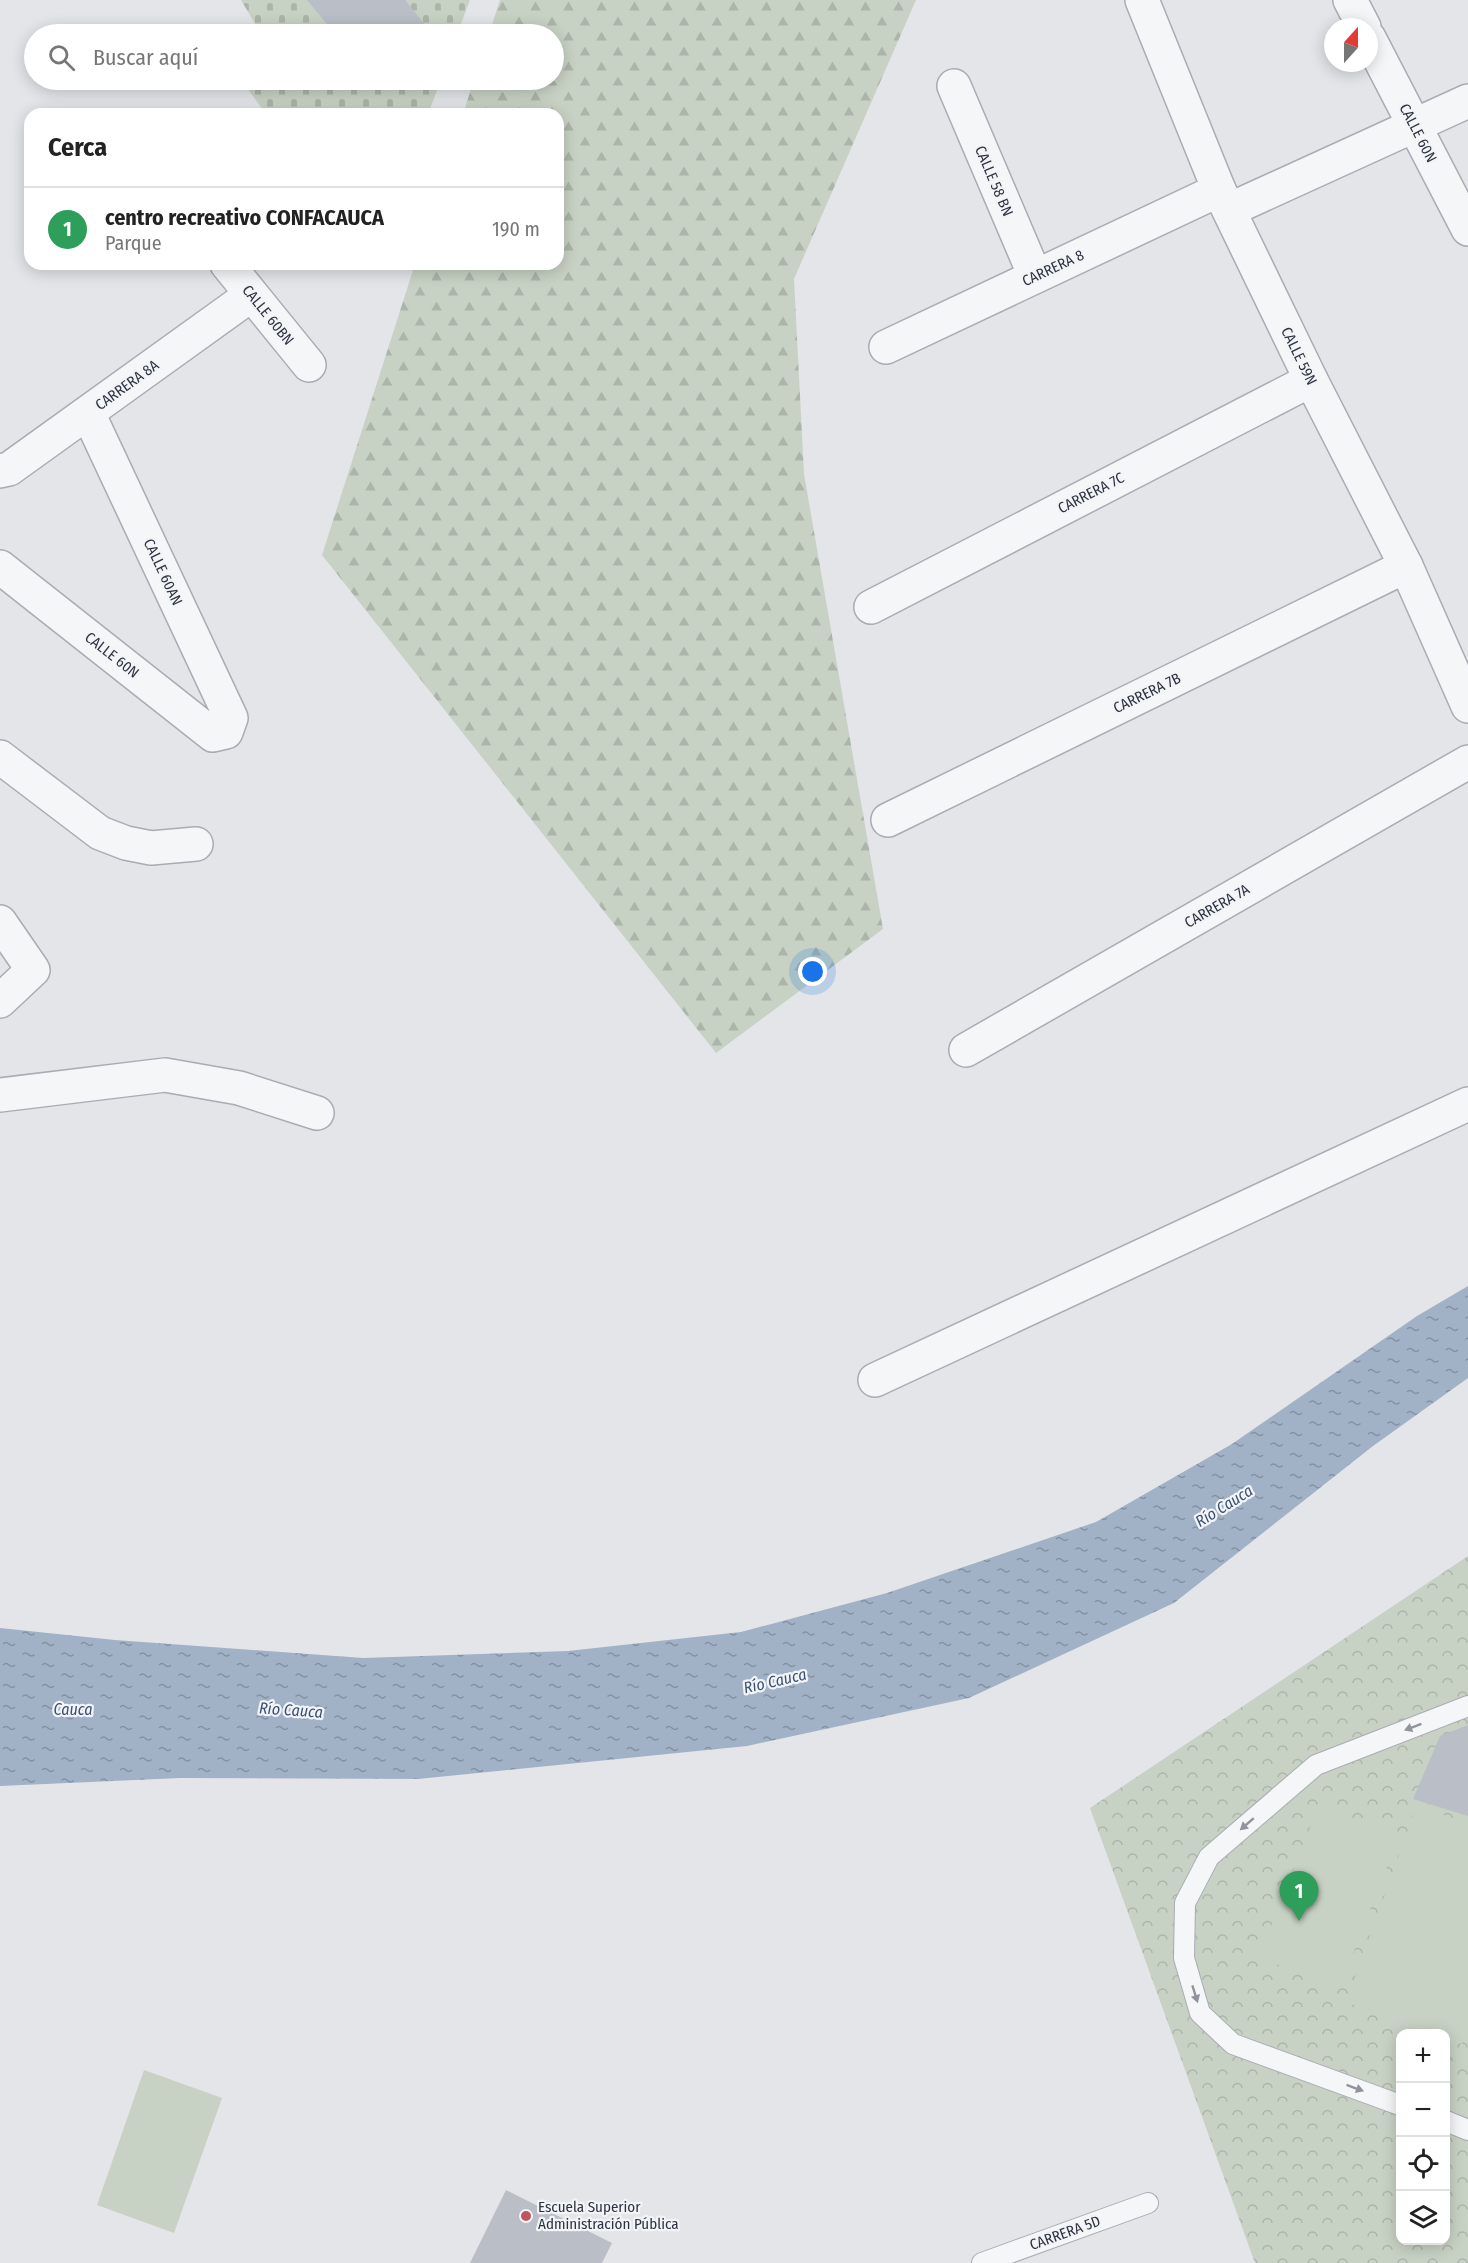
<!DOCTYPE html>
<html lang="es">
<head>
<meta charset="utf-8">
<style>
  :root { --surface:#fff; --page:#f2f2f2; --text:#222; --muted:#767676; --line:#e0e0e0; --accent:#2563eb }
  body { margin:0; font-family:"Fira Sans Condensed",sans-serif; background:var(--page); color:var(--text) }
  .controls { position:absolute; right:18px; bottom:18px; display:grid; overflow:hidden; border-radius:12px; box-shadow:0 3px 15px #0003 }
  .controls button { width:54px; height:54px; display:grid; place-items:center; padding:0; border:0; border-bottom:2px solid var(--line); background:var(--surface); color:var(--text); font:30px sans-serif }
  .compass { position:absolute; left:1324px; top:18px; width:54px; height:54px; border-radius:50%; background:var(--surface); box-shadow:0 3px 15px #0003; rotate:21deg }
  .you { position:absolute; left:813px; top:972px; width:21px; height:21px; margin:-15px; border:4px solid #fff; border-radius:50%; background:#1a73e8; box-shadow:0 0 0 9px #1a73e833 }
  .badge { display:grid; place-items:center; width:39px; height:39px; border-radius:50%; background:var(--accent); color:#fff; font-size:20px; font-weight:700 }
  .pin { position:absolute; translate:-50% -50px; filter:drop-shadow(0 2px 3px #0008) }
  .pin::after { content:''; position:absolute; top:32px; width:21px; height:18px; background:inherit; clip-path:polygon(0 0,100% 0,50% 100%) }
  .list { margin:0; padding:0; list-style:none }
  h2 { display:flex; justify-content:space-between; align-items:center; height:78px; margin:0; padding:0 24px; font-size:26px }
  h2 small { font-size:20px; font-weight:400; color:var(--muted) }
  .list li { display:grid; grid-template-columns:39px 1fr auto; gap:18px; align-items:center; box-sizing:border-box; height:84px; padding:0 24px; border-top:2px solid var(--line) }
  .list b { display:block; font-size:22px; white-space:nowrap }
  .list p { margin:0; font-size:20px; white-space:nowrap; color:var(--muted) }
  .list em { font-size:20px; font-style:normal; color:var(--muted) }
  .icon { flex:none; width:33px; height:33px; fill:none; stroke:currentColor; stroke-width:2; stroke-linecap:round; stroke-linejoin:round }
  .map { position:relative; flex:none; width:1468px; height:2263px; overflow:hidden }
  .search { position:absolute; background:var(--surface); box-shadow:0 3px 15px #0003; left:24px; top:24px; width:540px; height:66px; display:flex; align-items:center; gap:15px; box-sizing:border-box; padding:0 21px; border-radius:33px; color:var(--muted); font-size:22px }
  .panel { position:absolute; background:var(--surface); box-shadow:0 3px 15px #0003; left:24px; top:108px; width:540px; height:162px; border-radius:18px }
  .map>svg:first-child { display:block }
  .forest { fill:url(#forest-firs) }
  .cemetery { fill:url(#cemetery-stones) }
  .park { fill:url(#park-crowns); fill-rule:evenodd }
  .pitch { fill:#c8d2c4 }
  .water { fill:url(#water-ripples) }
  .building { fill:#babec6 }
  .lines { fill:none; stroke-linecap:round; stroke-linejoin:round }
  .lane-casing { stroke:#a8acb3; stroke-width:22 }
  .street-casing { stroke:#a8acb3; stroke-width:36 }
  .lane { stroke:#f5f6f8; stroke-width:20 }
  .street { stroke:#f5f6f8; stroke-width:33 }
  .oneway { fill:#90949c }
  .poi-dot { fill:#c25462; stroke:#f2f4f7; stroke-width:2 }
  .labels { text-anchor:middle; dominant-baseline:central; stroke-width:4.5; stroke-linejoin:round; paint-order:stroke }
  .street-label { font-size:15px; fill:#2c3340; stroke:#f2f4f7 }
  .poi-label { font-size:15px; fill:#2c3340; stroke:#f2f4f7; text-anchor:start }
  .water-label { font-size:16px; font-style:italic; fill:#3a5170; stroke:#f2f4f7 }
</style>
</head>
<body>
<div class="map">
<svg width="1468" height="2263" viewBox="0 0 1468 2263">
  <defs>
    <pattern id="forest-firs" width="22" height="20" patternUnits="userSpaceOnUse" patternTransform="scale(1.5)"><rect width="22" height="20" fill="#c8d2c4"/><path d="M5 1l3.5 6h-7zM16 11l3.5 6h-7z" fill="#acb5a9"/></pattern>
    <pattern id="cemetery-stones" width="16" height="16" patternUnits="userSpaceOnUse" patternTransform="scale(1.5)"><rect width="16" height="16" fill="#c8d2c4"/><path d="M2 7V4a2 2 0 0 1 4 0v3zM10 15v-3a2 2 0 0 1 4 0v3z" fill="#acb5a9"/></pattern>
    <pattern id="park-crowns" width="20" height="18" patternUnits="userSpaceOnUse" patternTransform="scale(1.5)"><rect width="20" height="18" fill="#c8d2c4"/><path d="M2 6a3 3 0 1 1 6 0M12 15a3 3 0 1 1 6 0" fill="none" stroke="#acb5a9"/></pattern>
    <pattern id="water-ripples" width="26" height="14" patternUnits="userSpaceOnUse" patternTransform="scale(1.5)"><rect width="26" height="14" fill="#a1b2c6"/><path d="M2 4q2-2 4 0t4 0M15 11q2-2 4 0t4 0" fill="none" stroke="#8391a2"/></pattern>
  </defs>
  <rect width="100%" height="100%" fill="#e3e5e9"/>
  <path class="forest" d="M500,0H916L794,279L804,474L883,929L716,1053L322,555L415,264H558V114H463L474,80H554V34H489Z"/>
  <g class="cemetery">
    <path d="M241,0H470L457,34H261Z"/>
    <path d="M257,80H441L428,114H266L247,88Z"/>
  </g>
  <path class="park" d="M1468,1556V2263H1255L1090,1808ZM1400,2034H1446V2240H1400Z"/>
  <g class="pitch">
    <path d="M1319,1805L1399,1836L1339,1989L1259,1957Z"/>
    <path d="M1417,1805L1468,1824V2026L1462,2044L1446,2038V2034L1434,2033L1346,2002Z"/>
    <path d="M144,2070L222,2098L174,2233L97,2205Z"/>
  </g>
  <path class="water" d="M1468,1286V1378L1373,1446L1174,1603L969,1698L747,1746L418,1779L180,1778L0,1786V1628L115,1640L363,1658L568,1651L741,1632L887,1593L1096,1522L1232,1444L1417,1316Z"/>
  <g class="building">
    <path d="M307,0H405L430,31L425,34H335Z"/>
    <path d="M1468,1725V1816L1413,1799L1440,1736Z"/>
    <path d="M506,2190L612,2243L602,2263H470Z"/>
  </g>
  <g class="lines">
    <defs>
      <g id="lane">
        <path d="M1400,2105L1233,2044L1200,2013L1184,1958L1185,1903L1209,1857L1316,1765L1468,1706"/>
        <path d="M1446,2121L1468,2130"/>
        <path d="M982,2263L1148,2203"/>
      </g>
      <g id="street">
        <path d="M1142,0L1219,190L1311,380L1406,566L1468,706"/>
        <path d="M1350,0L1364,27"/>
        <path d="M1369,38L1468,229"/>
        <path d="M954,86L1035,276"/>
        <path d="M1229,210L1468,101"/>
        <path d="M227,264L309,365"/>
        <path d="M886,347L1219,190"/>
        <path d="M0,471L9,469L251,295"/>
        <path d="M0,567L213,735L226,732L231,718L88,413"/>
        <path d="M871,607L1311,380"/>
        <path d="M0,757L100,833L126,843L151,848L196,844"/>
        <path d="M888,820L1406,566"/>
        <path d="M0,922L33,970L0,1001"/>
        <path d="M966,1050L1468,762"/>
        <path d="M0,1095L165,1075L239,1088L317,1113"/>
        <path d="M875,1380L1468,1104"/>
      </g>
    </defs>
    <use href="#lane" class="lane-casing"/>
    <use href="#street" class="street-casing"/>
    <use href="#lane" class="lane"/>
    <use href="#street" class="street"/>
  </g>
  <defs><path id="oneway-solid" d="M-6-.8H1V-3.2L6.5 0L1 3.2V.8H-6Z" transform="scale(1.5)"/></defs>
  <g class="oneway">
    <use href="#oneway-solid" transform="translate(1413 1727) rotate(159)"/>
    <use href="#oneway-solid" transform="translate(1247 1824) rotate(139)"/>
    <use href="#oneway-solid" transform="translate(1195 1994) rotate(73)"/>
    <use href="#oneway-solid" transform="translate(1355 2088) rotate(20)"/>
  </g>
  <circle class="poi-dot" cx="526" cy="2216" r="6"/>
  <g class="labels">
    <g class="street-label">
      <text transform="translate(1418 133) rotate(63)">CALLE 60N</text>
      <text transform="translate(994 181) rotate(67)">CALLE 58 BN</text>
      <text transform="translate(1053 268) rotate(-25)">CARRERA 8</text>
      <text transform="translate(268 315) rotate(51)">CALLE 60BN</text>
      <text transform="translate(1299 356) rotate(64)">CALLE 59N</text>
      <text transform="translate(127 385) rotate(-36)">CARRERA 8A</text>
      <text transform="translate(1091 493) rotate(-27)">CARRERA 7C</text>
      <text transform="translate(163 572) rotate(65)">CALLE 60AN</text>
      <text transform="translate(112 655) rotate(38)">CALLE 60N</text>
      <text transform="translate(1147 693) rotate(-26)">CARRERA 7B</text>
      <text transform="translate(1217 906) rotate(-30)">CARRERA 7A</text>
      <text transform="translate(1065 2233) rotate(-20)">CARRERA 5D</text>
    </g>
    <g class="poi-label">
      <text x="538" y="2207">Escuela Superior<tspan x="538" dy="17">Administración Pública</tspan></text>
    </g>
    <g class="water-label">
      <text transform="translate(1224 1506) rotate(-32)">Río Cauca</text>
      <text transform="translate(775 1681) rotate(-13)">Río Cauca</text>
      <text x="73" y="1709">Cauca</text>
      <text transform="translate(291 1710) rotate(4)">Río Cauca</text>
    </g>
  </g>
</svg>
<div class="controls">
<button>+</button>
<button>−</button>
<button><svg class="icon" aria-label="locate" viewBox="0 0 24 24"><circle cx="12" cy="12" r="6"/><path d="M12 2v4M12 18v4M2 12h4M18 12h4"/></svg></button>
<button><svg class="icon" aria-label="layers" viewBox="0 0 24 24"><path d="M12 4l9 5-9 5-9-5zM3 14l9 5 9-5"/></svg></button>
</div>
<svg class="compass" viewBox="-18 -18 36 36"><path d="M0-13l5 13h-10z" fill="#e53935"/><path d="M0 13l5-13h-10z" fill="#767676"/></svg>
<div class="you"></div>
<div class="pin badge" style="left:1299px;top:1921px;background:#2e9e5b">1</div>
<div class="search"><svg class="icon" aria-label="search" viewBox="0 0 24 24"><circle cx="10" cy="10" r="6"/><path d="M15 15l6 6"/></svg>Buscar aquí</div>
<section class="panel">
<h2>Cerca<small></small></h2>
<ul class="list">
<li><span class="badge" style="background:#2e9e5b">1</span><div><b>centro recreativo CONFACAUCA</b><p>Parque</p></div><em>190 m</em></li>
</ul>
</section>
</div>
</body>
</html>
